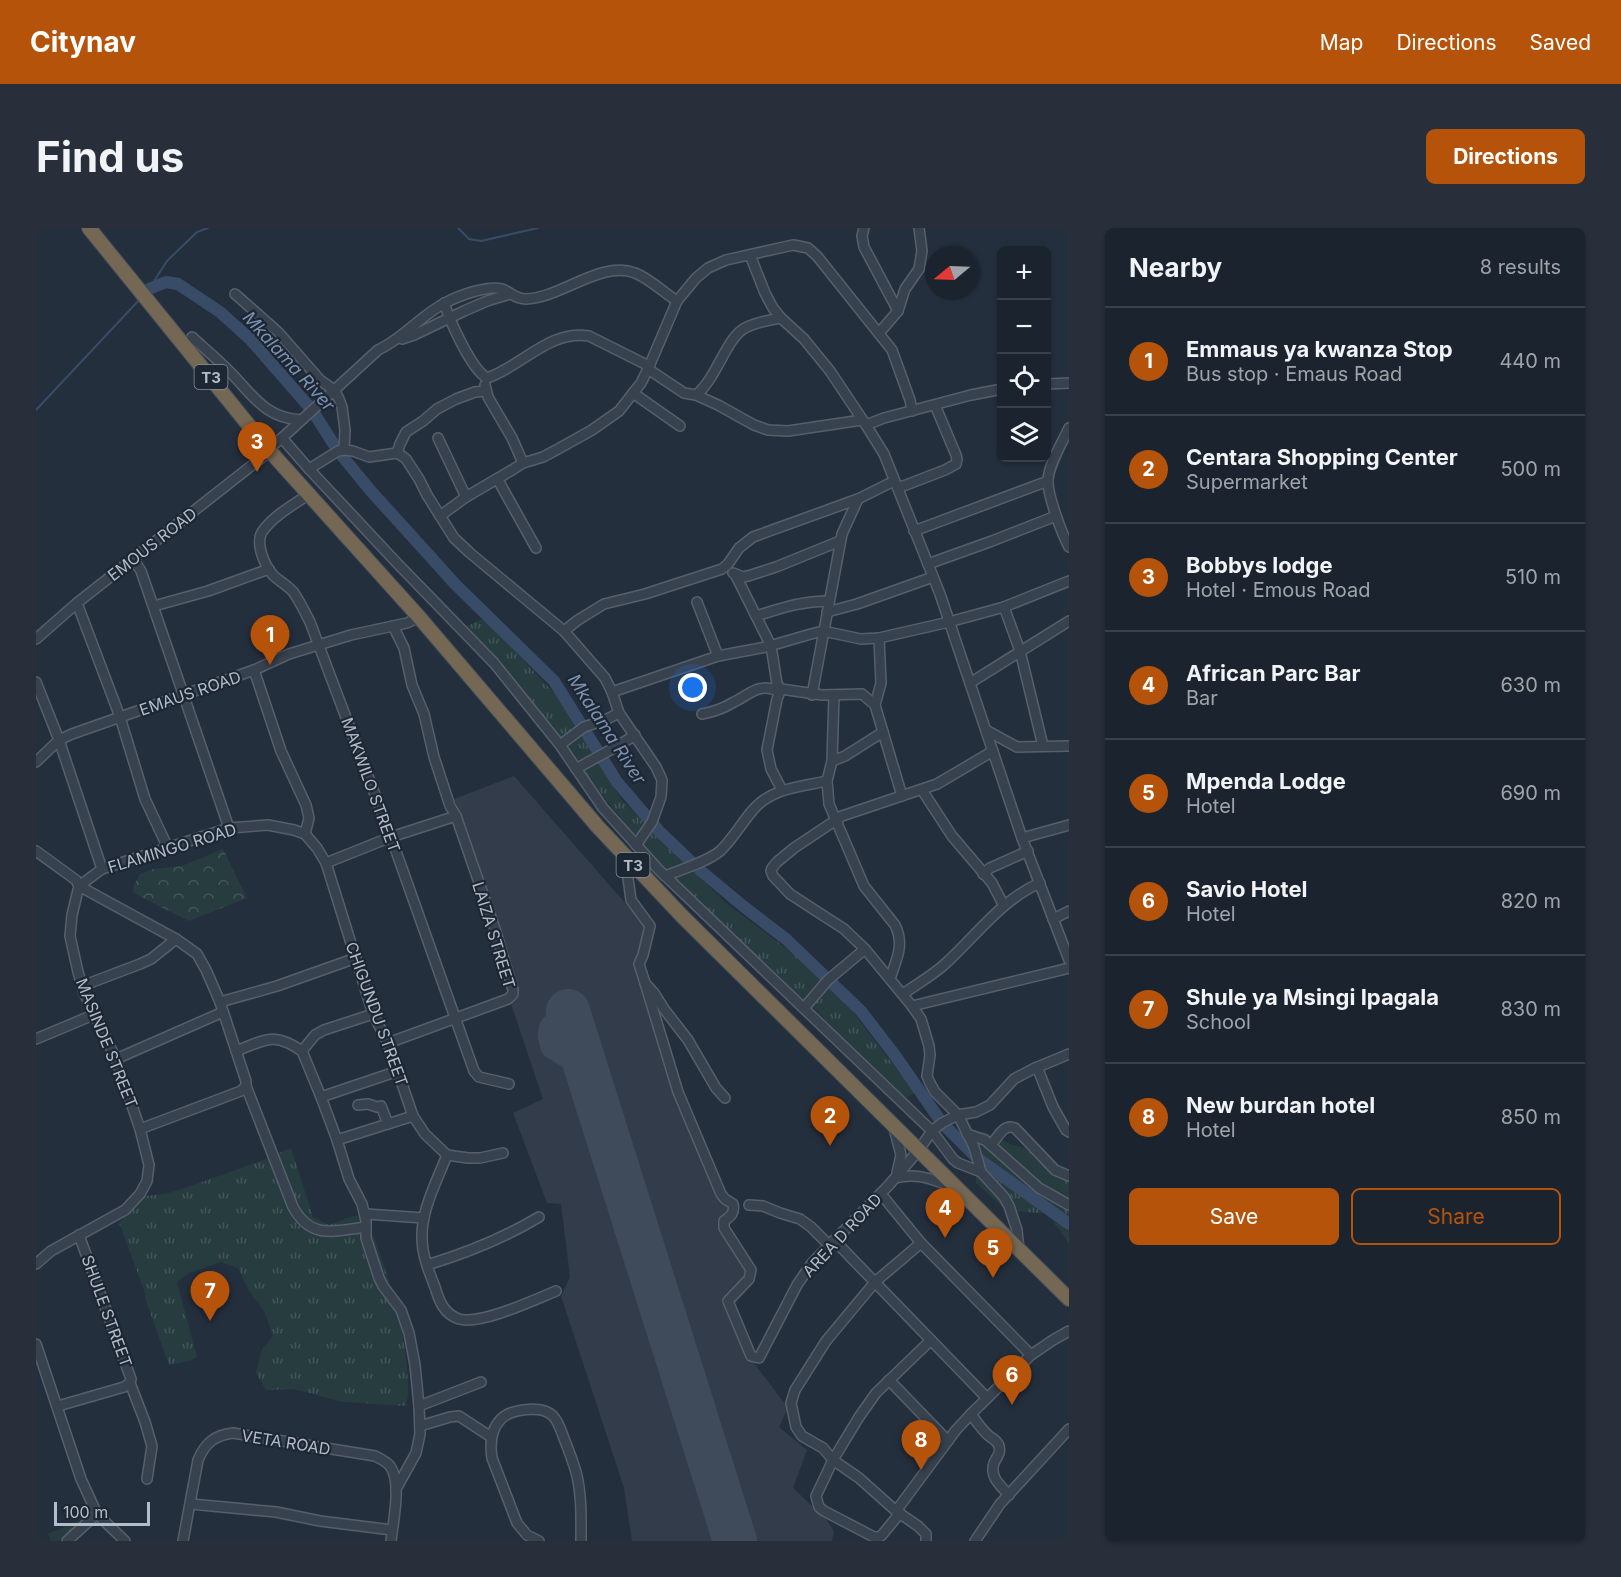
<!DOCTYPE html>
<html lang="en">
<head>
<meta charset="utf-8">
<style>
  :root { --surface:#1b232e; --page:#282f3a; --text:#f1f3f6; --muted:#a0a4aa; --line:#39404a; --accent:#b45309 }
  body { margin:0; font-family:Inter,sans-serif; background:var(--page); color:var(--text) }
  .controls { position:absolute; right:18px; top:18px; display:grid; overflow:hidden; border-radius:9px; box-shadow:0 2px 4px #0004 }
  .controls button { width:54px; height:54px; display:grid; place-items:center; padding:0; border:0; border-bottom:2px solid var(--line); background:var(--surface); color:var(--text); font:30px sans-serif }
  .compass { position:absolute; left:889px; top:18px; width:54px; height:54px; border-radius:50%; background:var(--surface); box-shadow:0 2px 4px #0004; rotate:251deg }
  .scale { position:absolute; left:18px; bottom:15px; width:96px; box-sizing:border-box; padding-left:6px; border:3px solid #b4bcc9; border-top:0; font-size:16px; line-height:21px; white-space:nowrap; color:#b4bcc9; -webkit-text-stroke:4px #1d2633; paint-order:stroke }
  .you { position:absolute; left:657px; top:460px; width:21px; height:21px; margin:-15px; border:4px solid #fff; border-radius:50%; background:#1a73e8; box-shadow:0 0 0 9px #1a73e833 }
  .badge { display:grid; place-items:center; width:39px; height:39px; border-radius:50%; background:var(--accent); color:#fff; font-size:20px; font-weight:700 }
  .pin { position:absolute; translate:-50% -50px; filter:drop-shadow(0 2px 3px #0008) }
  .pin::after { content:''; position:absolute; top:32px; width:21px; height:18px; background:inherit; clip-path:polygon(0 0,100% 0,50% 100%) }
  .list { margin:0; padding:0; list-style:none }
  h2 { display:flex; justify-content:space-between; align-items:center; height:78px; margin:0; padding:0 24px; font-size:26px }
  h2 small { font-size:20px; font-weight:400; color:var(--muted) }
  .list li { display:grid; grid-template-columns:39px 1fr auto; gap:18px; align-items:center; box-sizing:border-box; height:108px; padding:0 24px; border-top:2px solid var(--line) }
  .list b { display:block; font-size:22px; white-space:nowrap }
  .list p { margin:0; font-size:20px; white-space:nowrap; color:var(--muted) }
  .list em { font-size:20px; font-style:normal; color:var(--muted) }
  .actions { display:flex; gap:12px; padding:18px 24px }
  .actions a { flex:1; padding:14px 0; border:2px solid var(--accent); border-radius:9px; text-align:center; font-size:21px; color:var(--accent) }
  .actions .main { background:var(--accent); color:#fff }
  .icon { flex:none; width:33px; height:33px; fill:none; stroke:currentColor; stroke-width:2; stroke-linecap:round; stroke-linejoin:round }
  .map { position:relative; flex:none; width:1033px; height:1313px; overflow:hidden; border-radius:9px }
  header { display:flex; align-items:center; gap:36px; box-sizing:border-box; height:84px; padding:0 30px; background:var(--accent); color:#fff }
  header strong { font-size:28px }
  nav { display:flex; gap:33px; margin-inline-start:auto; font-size:21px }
  .intro { display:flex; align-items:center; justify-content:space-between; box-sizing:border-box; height:144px; padding:0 36px }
  h1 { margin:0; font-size:42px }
  .button { padding:15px 27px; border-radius:9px; background:var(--accent); color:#fff; font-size:21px; font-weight:700 }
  main { display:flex; gap:36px; padding:0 36px }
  aside { flex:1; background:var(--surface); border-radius:9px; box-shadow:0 2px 4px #0004 }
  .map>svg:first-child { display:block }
  .airport { fill:#323c4b }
  .grass { fill:url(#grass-tufts) }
  .forest { fill:url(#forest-crowns) }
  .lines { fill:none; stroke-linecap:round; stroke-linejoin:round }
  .stream { stroke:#394c67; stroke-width:2 }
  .river { stroke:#394c67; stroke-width:12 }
  .taxiway { stroke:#3f4a5a; stroke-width:16 }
  .runway { stroke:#3f4a5a; stroke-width:44 }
  .minor-casing { stroke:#565f6c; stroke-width:12 }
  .highway-casing { stroke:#434c59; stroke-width:16 }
  .minor { stroke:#38414e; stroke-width:9 }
  .highway { stroke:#746855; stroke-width:14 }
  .labels { text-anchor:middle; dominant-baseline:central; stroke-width:4.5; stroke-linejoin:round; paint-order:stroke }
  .shield { fill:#1d2633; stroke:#878f9c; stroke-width:1.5 }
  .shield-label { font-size:15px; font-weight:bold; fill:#b4bcc9 }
  .street-label { font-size:16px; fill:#b4bcc9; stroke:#1d2633 }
  .water-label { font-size:18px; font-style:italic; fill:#7c92b1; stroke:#1d2633 }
</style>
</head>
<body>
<header>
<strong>Citynav</strong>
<nav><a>Map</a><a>Directions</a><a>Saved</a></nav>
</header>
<div class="intro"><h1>Find us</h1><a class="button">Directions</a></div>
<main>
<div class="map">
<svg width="1033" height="1313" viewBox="0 0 1033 1313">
  <defs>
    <pattern id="grass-tufts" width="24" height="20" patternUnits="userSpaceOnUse" patternTransform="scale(1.5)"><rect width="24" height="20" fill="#263c3f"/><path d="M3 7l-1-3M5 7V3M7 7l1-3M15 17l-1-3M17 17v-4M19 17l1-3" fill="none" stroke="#435659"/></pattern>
    <pattern id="forest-crowns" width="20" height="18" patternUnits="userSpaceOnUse" patternTransform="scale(1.5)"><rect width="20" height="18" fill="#263c3f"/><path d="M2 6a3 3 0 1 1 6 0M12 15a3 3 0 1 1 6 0" fill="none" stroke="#435659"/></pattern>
  </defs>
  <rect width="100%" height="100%" fill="#242f3e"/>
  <path class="airport" d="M478,548L611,700L600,734L642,870L696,984L684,993L713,1044L712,1047L689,1073L712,1127L752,1180L743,1199L771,1222L757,1260L790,1291L798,1303L796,1313H596L588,1260L525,1068L534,1049L525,976L511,975L477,885L507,871L475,776L481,760L418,571Z"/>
  <g class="grass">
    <path d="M447,391L476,420L520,467L585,571L627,614L691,676L768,734L813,779L879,865L869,870L825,829L781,783L742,749L615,626L574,577L481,455L431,398Z"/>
    <path d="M941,904H950L974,916L989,920L1021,947L1033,952V1015L1012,986L970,982L940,955Z"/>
    <path d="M255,920L277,989L293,997L317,988L330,989C349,1038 367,1088 371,1141C372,1154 373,1165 370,1178L307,1174L257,1161L230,1162L220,1145L225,1123L237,1108L228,1083L213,1063L202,1040L185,1034L153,1045L141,1054L161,1129L153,1133L133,1137L110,1073L108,1062L83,995L109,968L129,966L149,960L225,933Z"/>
  </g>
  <g class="forest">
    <path d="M187,621L211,670L153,693L97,665L98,657L104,646L117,641L146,638Z"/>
    <path d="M49,1290L23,1313H15L12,1306Z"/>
  </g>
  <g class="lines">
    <g class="stream">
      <path d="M422,0L433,11L445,13L502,0"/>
      <path d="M111,64L131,33L161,4L172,0"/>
      <path d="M0,182L105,70"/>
    </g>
    <path class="river" d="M113,61L130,54L142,56L184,84L214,111L276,182L302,223L334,262L420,357L518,453L581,554L623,603L665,643L707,678L750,711L825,783L858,826L906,895L940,929L1033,996"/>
    <path class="taxiway" d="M532,785C510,794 506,798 513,821L552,846"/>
    <path class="runway" d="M532,783L699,1313"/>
    <defs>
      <g id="minor">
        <path d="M828,0L826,8L828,19L862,83"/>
        <path d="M714,27L729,65L737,80L745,90L768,111L794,143L830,197L848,226L904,366L986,610L1033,732"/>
        <path d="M199,66L242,104L284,152L298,162L303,171L306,179L309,202L308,222"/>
        <path d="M408,75C414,93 435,141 451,150C485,139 514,101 553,108L613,138"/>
        <path d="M843,105L862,83L869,61L883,41L886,23L883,0"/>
        <path d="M156,109C168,120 180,130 191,141C215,164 227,190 265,192"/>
        <path d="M366,111L378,107L428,83L451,73L474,66"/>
        <path d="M612,141L648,165L660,167C681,150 690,110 709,100C720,94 734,92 745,90"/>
        <path d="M1011,156L1033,155"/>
        <path d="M449,157L452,169L476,210L487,235"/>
        <path d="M597,165L644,198"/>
        <path d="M660,167L682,177L718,197L732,202L752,203L826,192"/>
        <path d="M830,197L848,190L935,167L966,161"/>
        <path d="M1033,200C1026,215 1013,236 1012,252C1011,266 1026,306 1033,319"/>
        <path d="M246,210L273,241L359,333L458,435L524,517L567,580L622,641L896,903L917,931L922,935L945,944"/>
        <path d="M402,210L430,269"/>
        <path d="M232,221L246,210L342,122C368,110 385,87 409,75C422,68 451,57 466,61C475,64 478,71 490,71C525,70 565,32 599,45C613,50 628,65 641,73"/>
        <path d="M361,225L364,216L370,204L387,193L401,181L420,171L439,164L450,163"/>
        <path d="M273,241L302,223L308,222L317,223L333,229L361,225L366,228L370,231L383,251L391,267L418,310L434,325L528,403L569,450L576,464L583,485L620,539L626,552L625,569L616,594L600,617"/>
        <path d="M462,252L500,320"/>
        <path d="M862,260L909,242L920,236L921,231L920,227L899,177"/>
        <path d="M273,266C257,277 237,288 226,304C219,316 229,338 237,347C244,354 253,358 258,365C264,374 269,384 274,394L355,609L438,843L443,849L473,856"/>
        <path d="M404,288L430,269L476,242L487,235L507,229L522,221L556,202L583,183L605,155L612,141L641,73L660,50L672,40L690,32L757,17L772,20L781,28L856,122L874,172L876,183"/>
        <path d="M878,303L1012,253"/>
        <path d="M97,331L105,343L193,600"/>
        <path d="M892,336L956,313L1020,288"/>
        <path d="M697,345L707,349L712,348L740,339L804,313"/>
        <path d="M699,346L735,418L741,456L745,461L786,467L826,466L839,477"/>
        <path d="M661,374L682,428"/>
        <path d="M41,375L84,489L109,571L132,620"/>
        <path d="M118,378L172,363L233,341"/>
        <path d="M968,379L984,423L1007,518"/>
        <path d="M791,384L821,376L897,349"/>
        <path d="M720,388C746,380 765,373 793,373"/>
        <path d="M528,403L542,392L568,376L609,366L686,341L692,336L703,320L717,309L822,271L858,253"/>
        <path d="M843,410L845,455L839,477L866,568"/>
        <path d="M0,411L41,375L234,223"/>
        <path d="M218,442L245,523L270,577L273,590L269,606"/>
        <path d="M0,454L23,512L66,641"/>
        <path d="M934,455L1033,393"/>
        <path d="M745,461L741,471L731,522L735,541L746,562"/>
        <path d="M576,464L682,428L730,419L775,406L787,403L825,411L843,410L913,394L968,379L1033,353"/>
        <path d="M776,467L806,306L822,271"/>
        <path d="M798,467L796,533L791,553L793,576L828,658L859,697C869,717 860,732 854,751"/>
        <path d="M666,486C677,484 688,480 698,474C716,465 722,455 743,463"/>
        <path d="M950,502L981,519L1033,518"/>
        <path d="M524,517L548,499L569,492L583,485"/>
        <path d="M957,523L901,556L806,588L758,620L741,634L736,640L735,643L737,648L754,666L808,701L829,721L876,778L885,791L893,818L894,827L891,848L894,855L899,864L922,887L938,919L945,944L968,969L973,978L981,1002L983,1022"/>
        <path d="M796,533L809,528L847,504"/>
        <path d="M0,534L23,512L36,506L218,442L253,426L315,407L371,395L383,389"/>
        <path d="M540,541C560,529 580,520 599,507"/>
        <path d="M886,562L916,608L956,655L968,678"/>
        <path d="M269,606L281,620L290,635L337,786L352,815L377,888L389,906L411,927L432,930H444L467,925"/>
        <path d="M986,610L1033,597"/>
        <path d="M0,623L40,652L43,658L36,687L34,708L42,744L48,765L80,831L104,901L113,937L111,953L104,966L89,982L15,1023L0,1036"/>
        <path d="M589,629L595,672L614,698L607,727L603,736L609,755L618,765L628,781L652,812L680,860L689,870"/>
        <path d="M290,635L355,609L420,588"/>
        <path d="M947,646L954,640L992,623"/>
        <path d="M629,648C644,642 673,633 684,623C696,612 705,596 716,583C735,560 763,559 791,553"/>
        <path d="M1017,691L1033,683"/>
        <path d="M609,755L642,864L685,966L689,971L697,976C699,985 695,988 688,993V1000L715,1042L713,1051L692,1073L715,1128L723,1130L761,1057L776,1035L853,957L882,923L896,903L906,895L922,887L940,884L954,877L978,851L997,841L1033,826"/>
        <path d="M46,758L104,736L115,731L140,711"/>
        <path d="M867,766C881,756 897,747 909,736C939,709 966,671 1004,655"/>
        <path d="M184,774L241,758L320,730"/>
        <path d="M876,778L1033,740"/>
        <path d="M768,780L792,752L829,721"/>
        <path d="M0,811L57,787"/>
        <path d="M352,815L472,771L477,766V762L459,701L420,588L414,578L398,529L388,486L376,457L368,420L357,398"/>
        <path d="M200,823C230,812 237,803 266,823"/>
        <path d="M266,823L285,869L301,912L313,951L326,976L330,993V1010L343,1050L347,1058L365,1082L373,1105L379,1137L383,1178L384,1206L380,1225L360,1261"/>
        <path d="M266,823L279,807L288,802L337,786"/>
        <path d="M80,831L187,784"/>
        <path d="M1001,839L1017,879L1030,902L1033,904"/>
        <path d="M210,858L257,979C275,1012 298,1003 330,999"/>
        <path d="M285,869L362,843"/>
        <path d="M322,877L332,876L341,879L345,878L352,896"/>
        <path d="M858,900L865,927L861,945"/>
        <path d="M104,901L205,863L210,858V853L184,774L170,742L161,726L140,711L43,658L66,641L193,600L232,597L258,602L269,606"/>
        <path d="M931,906L949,912L1003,960L1033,977"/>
        <path d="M301,912L377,888"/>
        <path d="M955,917C962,909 968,895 979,900L1019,942L1033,948"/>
        <path d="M411,927C401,953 385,982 386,1010C386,1027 393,1044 399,1059C403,1073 408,1086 423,1091C445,1097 498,1072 520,1063"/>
        <path d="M859,950C883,944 896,952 918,959"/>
        <path d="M845,966L885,1015L995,1127"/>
        <path d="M713,977L727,978L744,985L764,991L775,999L793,1017"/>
        <path d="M330,986L388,990"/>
        <path d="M798,1012L951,1170"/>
        <path d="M885,1015L839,1054L790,1113L759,1162L755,1175L760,1199L766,1208L787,1220L797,1232L823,1250L860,1283L882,1298L890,1306V1313"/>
        <path d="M391,1037C431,1025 468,1010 503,989"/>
        <path d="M0,1116L45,1251L61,1286L89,1313"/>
        <path d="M853,1152L912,1213"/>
        <path d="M94,1155L109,1194L116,1218L111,1251"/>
        <path d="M22,1178L88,1159L94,1155L95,1151L43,1007"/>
        <path d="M383,1178L445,1154"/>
        <path d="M935,1186C940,1193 946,1202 953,1208C957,1211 961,1212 963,1218C965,1226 961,1228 958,1235C953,1249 965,1258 973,1267"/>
        <path d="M384,1198L414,1189L423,1188L455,1209"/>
        <path d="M155,1276L240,1284L284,1293L356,1302"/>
        <path d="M860,1283L920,1202L935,1186L995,1127L1017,1112L1033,1103"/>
        <path d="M864,1285L846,1307L843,1309H838L788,1283L783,1279L780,1268L797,1232L823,1189L840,1165L895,1112"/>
        <path d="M31,1313L61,1286"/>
        <path d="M147,1313L162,1232C169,1215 179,1207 197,1205L339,1228C345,1231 350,1233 354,1238C366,1254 357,1294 355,1313"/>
        <path d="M503,1313L491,1307L481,1295L456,1230C454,1217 455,1201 465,1191C475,1181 506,1177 517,1188C523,1194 526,1206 529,1213C533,1223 537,1234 540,1244C546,1267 545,1290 545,1313"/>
        <path d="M939,1313L964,1276L1033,1201"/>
      </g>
      <path id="highway" d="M53,0L232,221L383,389L562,599L646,688L1033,1071"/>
    </defs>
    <use href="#minor" class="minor-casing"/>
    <use href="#highway" class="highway-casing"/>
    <use href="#minor" class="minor"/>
    <use href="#highway" class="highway"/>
  </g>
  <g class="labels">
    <g class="shield">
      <rect x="158.5" y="137" width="33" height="24" rx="4.5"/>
      <rect x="580.5" y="625" width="33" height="24" rx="4.5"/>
    </g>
    <g class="shield-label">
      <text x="175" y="149">T3</text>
      <text x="597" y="637">T3</text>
    </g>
    <g class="street-label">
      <text transform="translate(116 316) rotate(-38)">EMOUS ROAD</text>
      <text transform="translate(154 465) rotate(-19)">EMAUS ROAD</text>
      <text transform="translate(335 557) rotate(70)">MAKWILO STREET</text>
      <text transform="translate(136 620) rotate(-17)">FLAMINGO ROAD</text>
      <text transform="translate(458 707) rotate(73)">LAIZA STREET</text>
      <text transform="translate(341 786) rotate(70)">CHIGUNDU STREET</text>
      <text transform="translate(71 815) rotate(68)">MASINDE STREET</text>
      <text transform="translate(806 1007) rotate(-47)">AREA D ROAD</text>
      <text transform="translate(71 1083) rotate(70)">SHULE STREET</text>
      <text transform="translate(250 1214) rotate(9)">VETA ROAD</text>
    </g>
    <g class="water-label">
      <text transform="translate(253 133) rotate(48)">Mkalama River</text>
      <text transform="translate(571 501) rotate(57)">Mkalama River</text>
    </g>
  </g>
</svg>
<div class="controls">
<button>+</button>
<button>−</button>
<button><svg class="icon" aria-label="locate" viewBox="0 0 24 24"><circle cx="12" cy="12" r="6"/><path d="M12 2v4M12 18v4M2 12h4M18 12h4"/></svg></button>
<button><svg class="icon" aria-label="layers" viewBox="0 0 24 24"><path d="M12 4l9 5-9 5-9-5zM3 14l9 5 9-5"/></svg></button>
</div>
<svg class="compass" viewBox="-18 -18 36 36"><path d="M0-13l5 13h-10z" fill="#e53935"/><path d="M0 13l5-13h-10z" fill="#a0a4aa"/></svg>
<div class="scale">100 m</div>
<div class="you"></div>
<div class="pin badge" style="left:234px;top:437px">1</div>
<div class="pin badge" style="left:794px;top:918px">2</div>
<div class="pin badge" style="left:221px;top:244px">3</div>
<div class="pin badge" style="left:909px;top:1010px">4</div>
<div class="pin badge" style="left:957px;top:1050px">5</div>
<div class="pin badge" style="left:976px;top:1177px">6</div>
<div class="pin badge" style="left:174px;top:1093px">7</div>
<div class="pin badge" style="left:885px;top:1242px">8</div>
</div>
<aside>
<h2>Nearby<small>8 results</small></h2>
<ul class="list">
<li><span class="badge">1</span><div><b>Emmaus ya kwanza Stop</b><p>Bus stop · Emaus Road</p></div><em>440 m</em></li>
<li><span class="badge">2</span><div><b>Centara Shopping Center</b><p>Supermarket</p></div><em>500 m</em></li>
<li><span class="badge">3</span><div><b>Bobbys lodge</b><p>Hotel · Emous Road</p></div><em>510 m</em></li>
<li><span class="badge">4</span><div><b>African Parc Bar</b><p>Bar</p></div><em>630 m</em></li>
<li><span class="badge">5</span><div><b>Mpenda Lodge</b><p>Hotel</p></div><em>690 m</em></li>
<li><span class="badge">6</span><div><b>Savio Hotel</b><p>Hotel</p></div><em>820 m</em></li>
<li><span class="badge">7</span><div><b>Shule ya Msingi Ipagala</b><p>School</p></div><em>830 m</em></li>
<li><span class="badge">8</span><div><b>New burdan hotel</b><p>Hotel</p></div><em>850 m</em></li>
</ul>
<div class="actions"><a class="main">Save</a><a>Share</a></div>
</aside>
</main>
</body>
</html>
